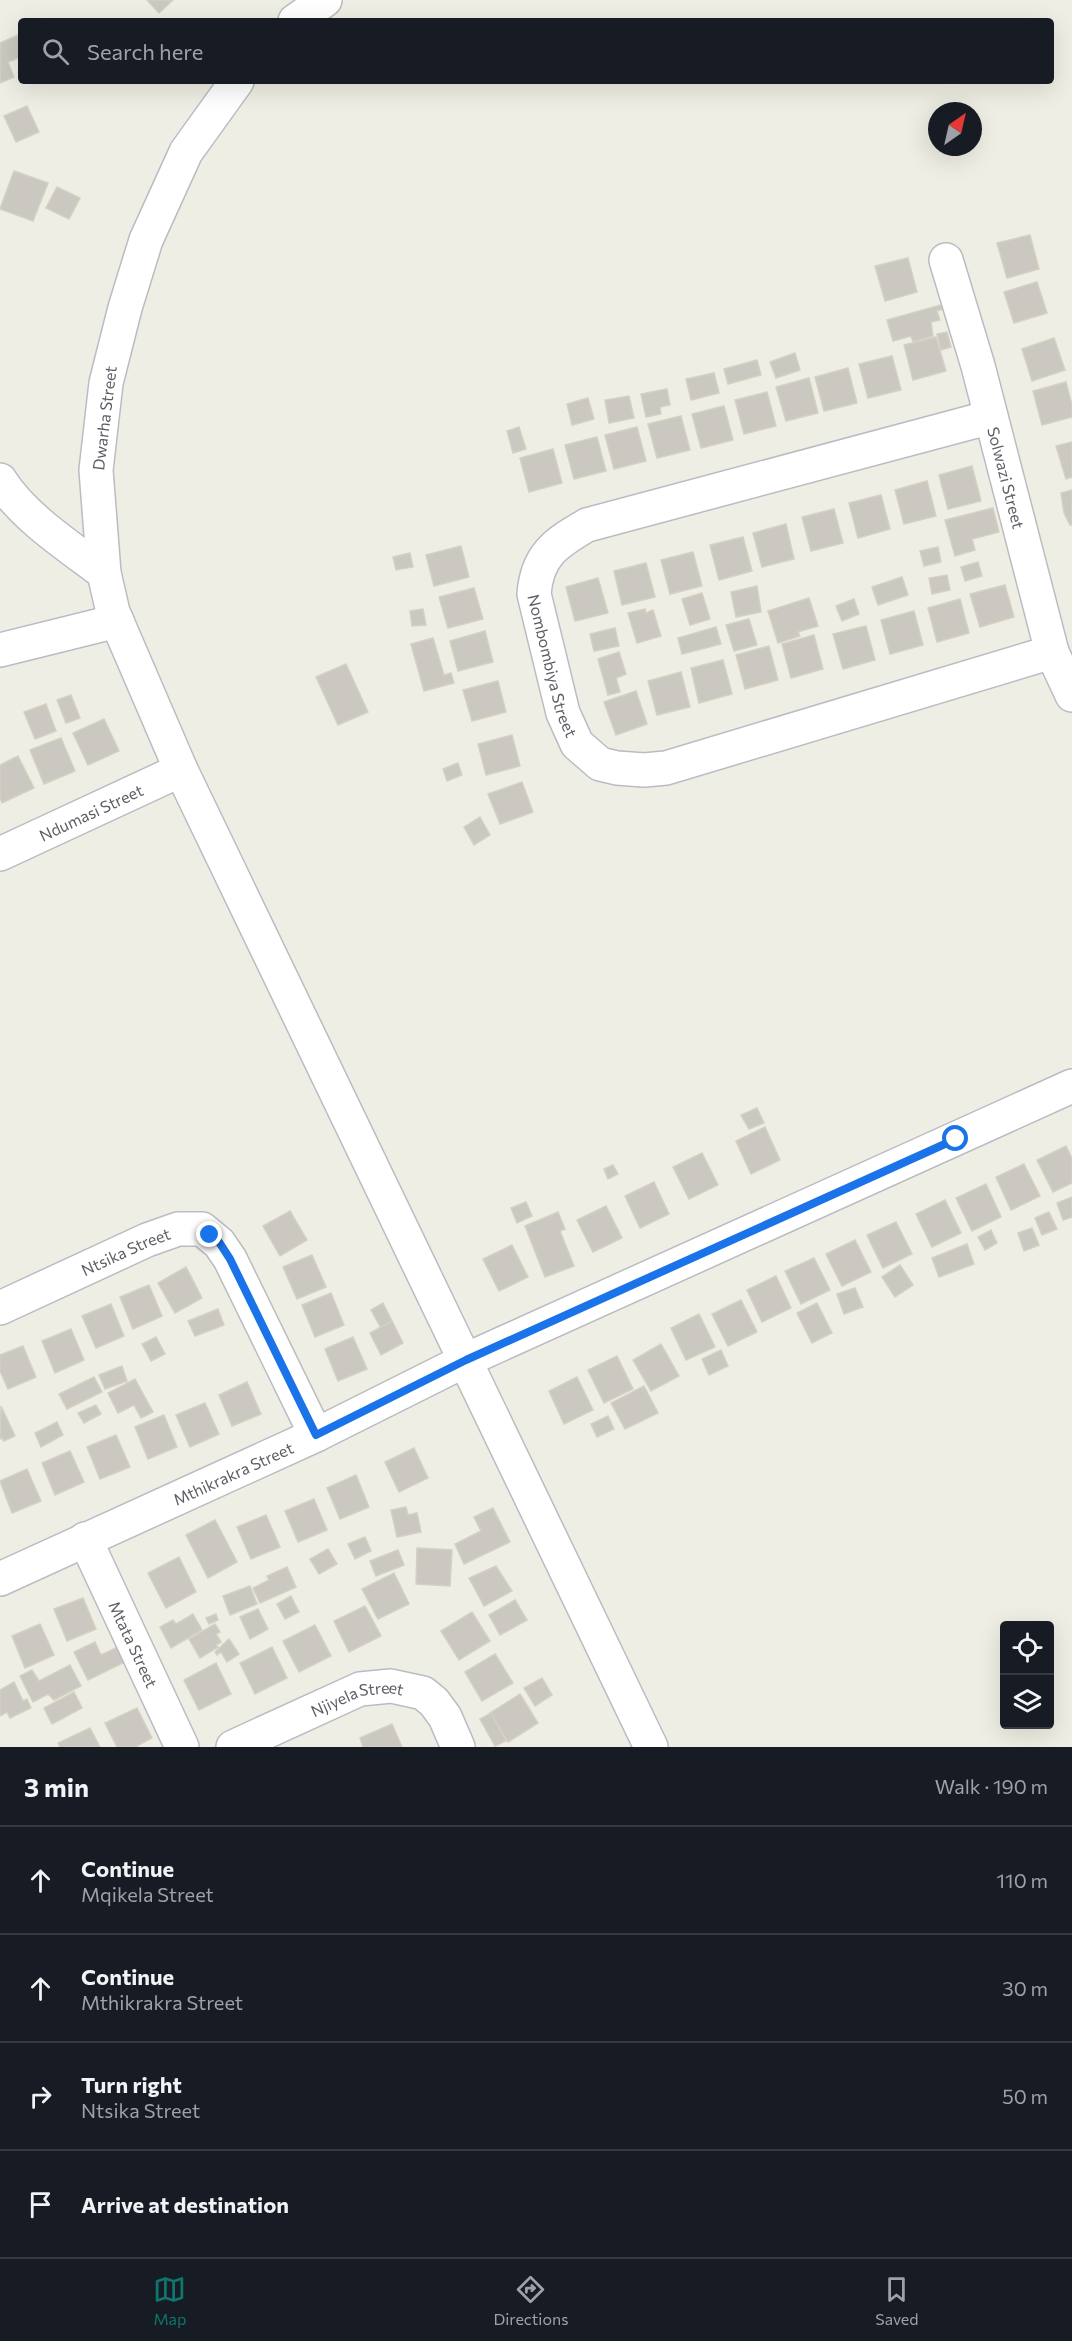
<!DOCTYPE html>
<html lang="en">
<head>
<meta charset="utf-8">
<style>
  :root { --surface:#171b24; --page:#20242c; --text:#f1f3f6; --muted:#9ea1a6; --line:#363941; --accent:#0f766e }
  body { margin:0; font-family:Commissioner,sans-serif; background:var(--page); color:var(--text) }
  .controls { position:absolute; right:18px; bottom:18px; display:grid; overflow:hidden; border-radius:6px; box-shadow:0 6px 24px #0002 }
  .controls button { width:54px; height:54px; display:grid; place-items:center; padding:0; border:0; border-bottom:2px solid var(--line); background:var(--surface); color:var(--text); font:30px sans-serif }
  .compass { position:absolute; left:928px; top:102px; width:54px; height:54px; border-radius:50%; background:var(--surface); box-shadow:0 6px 24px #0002; rotate:34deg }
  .stop { position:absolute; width:18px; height:18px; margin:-14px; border:4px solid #1a73e8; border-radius:50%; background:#fff }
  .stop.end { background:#1a73e8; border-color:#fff; box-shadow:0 2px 6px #0008 }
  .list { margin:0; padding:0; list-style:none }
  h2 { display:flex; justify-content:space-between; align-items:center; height:78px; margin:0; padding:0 24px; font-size:26px }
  h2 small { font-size:20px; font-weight:400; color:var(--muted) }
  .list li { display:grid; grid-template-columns:39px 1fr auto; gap:18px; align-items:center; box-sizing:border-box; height:108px; padding:0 24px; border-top:2px solid var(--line) }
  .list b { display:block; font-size:22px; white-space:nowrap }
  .list p { margin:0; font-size:20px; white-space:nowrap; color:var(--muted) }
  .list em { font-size:20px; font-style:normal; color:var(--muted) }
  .icon { flex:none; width:33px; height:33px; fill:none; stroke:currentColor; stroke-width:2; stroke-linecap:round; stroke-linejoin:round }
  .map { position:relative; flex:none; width:1072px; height:1747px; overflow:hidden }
  .search { position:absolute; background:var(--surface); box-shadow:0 6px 24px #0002; left:18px; right:18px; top:18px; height:66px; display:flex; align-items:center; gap:15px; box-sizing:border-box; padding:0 21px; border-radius:6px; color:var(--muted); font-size:22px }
  .sheet { height:510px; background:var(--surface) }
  nav { display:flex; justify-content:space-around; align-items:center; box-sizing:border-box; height:84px; border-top:2px solid var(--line); background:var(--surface); font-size:16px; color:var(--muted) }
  nav a { display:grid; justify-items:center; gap:3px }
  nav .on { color:var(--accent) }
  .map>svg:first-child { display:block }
  .building { fill:#cac8c1; stroke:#d3d1c2; stroke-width:1.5 }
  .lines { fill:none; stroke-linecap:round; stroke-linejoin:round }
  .minor-casing { stroke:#bbbcc3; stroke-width:36 }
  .minor { stroke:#fff; stroke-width:33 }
  .route { stroke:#1a73e8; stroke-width:8 }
  .labels { text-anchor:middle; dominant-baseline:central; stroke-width:4.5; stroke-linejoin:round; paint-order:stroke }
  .street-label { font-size:16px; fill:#5c5e65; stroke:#fff }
</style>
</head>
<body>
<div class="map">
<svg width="1072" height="1747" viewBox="0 0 1072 1747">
  <rect width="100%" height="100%" fill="#efeee4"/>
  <g class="building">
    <path d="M147,0H173L159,13Z"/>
    <path d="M21,34V57L8,62L14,77L0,83V43Z"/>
    <path d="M27,106L39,132L16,142L4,116Z"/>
    <path d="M14,171L48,183L33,221L0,209Z"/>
    <path d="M57,187L80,198L69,219L46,208Z"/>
    <path d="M1030,235L1039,269L1007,278L997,243Z"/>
    <path d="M908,258L917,292L885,301L875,266Z"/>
    <path d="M1037,282L1047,313L1014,323L1004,292Z"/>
    <path d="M941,305L943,309L937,311L940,320L931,322L933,336L913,342L911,336L893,341L887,320Z"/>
    <path d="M947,332L951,347L941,350L937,334Z"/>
    <path d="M936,337L946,371L913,380L904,345Z"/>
    <path d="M1054,338L1065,370L1032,381L1022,349Z"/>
    <path d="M795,353L800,370L776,378L770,362Z"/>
    <path d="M892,356L901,390L868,398L859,364Z"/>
    <path d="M757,360L761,375L728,384L724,369Z"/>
    <path d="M848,368L857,403L824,411L815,377Z"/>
    <path d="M714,373L719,393L691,400L686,379Z"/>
    <path d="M809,378L818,413L786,421L776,387Z"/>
    <path d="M1066,382L1072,405V417L1042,425L1033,391Z"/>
    <path d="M667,389L670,405L660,407L661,414L646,417L641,394Z"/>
    <path d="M767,392L776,426L744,434L735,400Z"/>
    <path d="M629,396L634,418L609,423L605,400Z"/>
    <path d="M588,398L594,419L572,425L567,404Z"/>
    <path d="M724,406L733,440L701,448L692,414Z"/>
    <path d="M681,416L690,450L657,458L648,424Z"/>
    <path d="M519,427L526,449L513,453L507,431Z"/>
    <path d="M637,427L646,461L614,469L605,435Z"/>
    <path d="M597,437L606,471L574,479L565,445Z"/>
    <path d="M1072,442V477L1066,479L1056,446Z"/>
    <path d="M553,449L562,483L529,492L520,458Z"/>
    <path d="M972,466L981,501L948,509L939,475Z"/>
    <path d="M927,481L936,516L904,524L895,490Z"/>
    <path d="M1072,490V525H1070L1064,513L1061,493Z"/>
    <path d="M881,495L890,529L858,538L849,503Z"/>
    <path d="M993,508L999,532L972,539L975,550L955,556L945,520Z"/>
    <path d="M834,509L843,543L811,551L802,517Z"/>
    <path d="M786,524L794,559L762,567L753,533Z"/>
    <path d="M743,537L752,571L719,580L710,545Z"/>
    <path d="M461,546L469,577L434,586L426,555Z"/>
    <path d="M938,547L941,562L924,566L920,551Z"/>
    <path d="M693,552L702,586L670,594L661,560Z"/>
    <path d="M410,553L413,567L396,570L393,557Z"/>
    <path d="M978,562L982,576L965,581L961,567Z"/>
    <path d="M646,563L655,597L622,605L614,571Z"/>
    <path d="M947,575L950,590L932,594L929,578Z"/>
    <path d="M902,577L908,595L878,605L872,587Z"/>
    <path d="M598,578L608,613L575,621L566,587Z"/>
    <path d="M1005,585L1014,617L980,627L970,594Z"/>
    <path d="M757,586L761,612L736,617L731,592Z"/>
    <path d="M474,588L483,619L448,628L439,597Z"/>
    <path d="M702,593L710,619L690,625L682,599Z"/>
    <path d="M809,598L818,626L798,632L800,636L778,643L768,611Z"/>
    <path d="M854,599L859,614L842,621L836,606Z"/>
    <path d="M960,599L969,633L937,642L928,608Z"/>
    <path d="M423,609L426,625L412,626L410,611Z"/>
    <path d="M645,609L646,613L653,610L661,636L637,643L628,613Z"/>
    <path d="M914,611L923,645L890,654L881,620Z"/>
    <path d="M749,619L757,645L734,651L726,625Z"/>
    <path d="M866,626L875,660L843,669L833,634Z"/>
    <path d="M716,627L721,644L682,654L678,638Z"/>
    <path d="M615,628L619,646L594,651L590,634Z"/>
    <path d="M485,631L493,662L458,671L450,641Z"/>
    <path d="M814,635L823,669L791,678L782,644Z"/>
    <path d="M433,638L444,675L451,673L454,683L424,691L411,644Z"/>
    <path d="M769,646L778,680L745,689L736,655Z"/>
    <path d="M619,652L626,674L616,678L620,692L608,695L598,659Z"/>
    <path d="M723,660L732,694L699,703L691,668Z"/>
    <path d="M346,664L368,712L338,725L316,677Z"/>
    <path d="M681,672L690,707L657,715L648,681Z"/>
    <path d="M498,681L506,712L472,721L463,690Z"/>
    <path d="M636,691L647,724L616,735L604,702Z"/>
    <path d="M71,695L80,718L66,723L57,700Z"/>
    <path d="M46,704L56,731L35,739L24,712Z"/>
    <path d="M104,719L119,751L88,765L73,733Z"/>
    <path d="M512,735L520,766L486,775L478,744Z"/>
    <path d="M61,738L75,771L44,784L30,750Z"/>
    <path d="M18,756L34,788L2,803L0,798V765Z"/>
    <path d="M458,763L462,775L447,781L443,769Z"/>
    <path d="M522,782L533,812L500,824L488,794Z"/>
    <path d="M480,817L490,835L474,845L464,827Z"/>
    <path d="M757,1108L764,1123L749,1129L741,1115Z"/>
    <path d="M765,1127L780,1160L751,1174L736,1141Z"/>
    <path d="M1066,1146L1072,1158V1183L1053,1192L1037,1160Z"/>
    <path d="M702,1153L718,1185L689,1199L673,1167Z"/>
    <path d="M1024,1164L1040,1196L1011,1210L996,1177Z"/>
    <path d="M613,1165L618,1174L608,1179L604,1169Z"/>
    <path d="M654,1182L669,1214L640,1228L625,1196Z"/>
    <path d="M986,1184L1001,1217L972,1231L956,1198Z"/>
    <path d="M1072,1197V1217L1063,1220L1057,1203Z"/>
    <path d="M945,1200L961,1233L932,1247L916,1214Z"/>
    <path d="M526,1202L532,1216L517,1223L511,1208Z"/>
    <path d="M606,1206L622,1238L593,1252L577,1220Z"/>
    <path d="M290,1211L307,1240L280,1256L263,1226Z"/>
    <path d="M558,1212L565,1229L560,1231L574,1266L545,1277L525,1226Z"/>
    <path d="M1049,1212L1057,1229L1042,1235L1035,1218Z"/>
    <path d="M896,1222L912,1254L883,1268L867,1235Z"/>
    <path d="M1032,1228L1039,1245L1024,1251L1018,1233Z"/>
    <path d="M991,1230L997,1243L985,1250L978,1237Z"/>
    <path d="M855,1240L871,1272L842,1286L826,1254Z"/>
    <path d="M967,1244L974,1264L939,1277L932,1258Z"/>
    <path d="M512,1245L528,1277L499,1291L483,1259Z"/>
    <path d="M312,1255L326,1287L297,1299L283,1267Z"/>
    <path d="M814,1258L830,1290L801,1304L785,1271Z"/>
    <path d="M900,1265L913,1285L895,1297L882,1277Z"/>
    <path d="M186,1267L202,1298L175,1313L158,1283Z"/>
    <path d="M776,1276L791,1308L762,1322L747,1290Z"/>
    <path d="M149,1285L162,1316L133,1329L120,1297Z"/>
    <path d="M855,1288L863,1307L844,1314L837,1294Z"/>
    <path d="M331,1293L344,1325L315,1337L302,1305Z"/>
    <path d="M741,1300L757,1332L728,1346L712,1314Z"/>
    <path d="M383,1303L392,1321L381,1328L371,1310Z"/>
    <path d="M817,1303L832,1333L812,1343L797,1313Z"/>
    <path d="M111,1304L124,1336L96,1348L82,1316Z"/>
    <path d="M218,1309L224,1325L195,1336L188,1321Z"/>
    <path d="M699,1314L715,1347L686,1360L671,1328Z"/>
    <path d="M392,1321L403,1343L381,1355L370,1333Z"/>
    <path d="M71,1329L84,1360L55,1373L42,1341Z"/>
    <path d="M156,1337L165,1354L151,1361L142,1344Z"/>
    <path d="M353,1337L367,1369L338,1381L325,1349Z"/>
    <path d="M661,1344L679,1376L651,1391L633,1360Z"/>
    <path d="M23,1346L36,1377L8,1389L0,1371V1355Z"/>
    <path d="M721,1350L728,1366L709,1375L702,1359Z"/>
    <path d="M617,1356L633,1389L604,1403L588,1370Z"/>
    <path d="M122,1366L127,1381L105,1389L99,1375Z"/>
    <path d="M94,1377L102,1392L67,1409L59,1394Z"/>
    <path d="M577,1377L593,1410L564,1424L549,1391Z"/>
    <path d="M135,1379L153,1412L141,1418L134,1405L118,1413L108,1393Z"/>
    <path d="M247,1382L261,1414L232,1426L219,1395Z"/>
    <path d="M644,1386L658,1413L625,1429L611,1403Z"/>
    <path d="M205,1403L219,1434L190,1447L176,1415Z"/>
    <path d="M96,1405L101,1414L84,1423L78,1413Z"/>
    <path d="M1,1406L15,1436L4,1441L2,1438L0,1439Z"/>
    <path d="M164,1415L177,1447L148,1459L135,1427Z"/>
    <path d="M608,1416L614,1429L597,1437L591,1424Z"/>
    <path d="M57,1422L63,1435L41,1447L35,1433Z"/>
    <path d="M116,1435L130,1467L100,1479L87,1447Z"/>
    <path d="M414,1448L428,1478L399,1492L385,1462Z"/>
    <path d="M70,1451L84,1482L55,1495L42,1463Z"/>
    <path d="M27,1469L41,1501L12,1513L0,1481Z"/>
    <path d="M356,1475L369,1507L340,1519L327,1488Z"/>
    <path d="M314,1499L327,1530L298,1542L285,1511Z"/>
    <path d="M406,1507L408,1515L417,1513L421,1532L397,1537L391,1510Z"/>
    <path d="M493,1508L510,1542L464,1564L455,1544L481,1531L474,1517Z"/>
    <path d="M266,1515L280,1547L251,1559L237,1527Z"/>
    <path d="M215,1520L237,1562L208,1578L186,1535Z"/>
    <path d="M365,1537L371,1551L355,1559L348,1544Z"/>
    <path d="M417,1548L452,1550L450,1586L416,1584Z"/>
    <path d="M328,1549L337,1564L319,1574L310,1559Z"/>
    <path d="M398,1550L404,1565L376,1576L370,1561Z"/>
    <path d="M179,1557L196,1592L166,1608L148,1573Z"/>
    <path d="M496,1566L512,1591L484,1606L469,1578Z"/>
    <path d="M287,1567L296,1587L260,1603L253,1588L269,1580L267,1576Z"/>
    <path d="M394,1573L409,1604L378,1619L362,1589Z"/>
    <path d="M250,1586L257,1604L230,1615L223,1596Z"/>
    <path d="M291,1596L299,1612L285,1619L277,1604Z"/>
    <path d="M83,1598L96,1629L67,1641L54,1609Z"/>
    <path d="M515,1600L527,1620L500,1635L489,1615Z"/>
    <path d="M365,1606L381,1636L349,1652L334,1621Z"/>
    <path d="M258,1609L268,1629L250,1639L240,1617Z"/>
    <path d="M472,1612L490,1641L459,1660L441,1631Z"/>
    <path d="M193,1614L202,1630L171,1648L160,1627L173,1620L176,1624Z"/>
    <path d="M216,1614L218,1620L209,1624L206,1618Z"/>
    <path d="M40,1624L54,1655L25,1668L12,1636Z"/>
    <path d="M215,1624L220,1632L216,1634L221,1642L216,1645L218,1647L200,1658L189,1639Z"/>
    <path d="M315,1625L331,1656L299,1672L283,1641Z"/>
    <path d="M229,1639L239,1654L227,1662L221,1652L217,1655L215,1652Z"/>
    <path d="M95,1642L101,1655L122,1645L129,1660L88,1680L74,1652Z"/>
    <path d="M272,1647L287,1678L255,1694L240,1663Z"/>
    <path d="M495,1654L513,1683L482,1701L465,1672Z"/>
    <path d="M216,1663L231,1694L199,1710L184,1680Z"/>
    <path d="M70,1665L81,1686L54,1700L48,1694L33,1702L20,1676L32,1670L39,1681Z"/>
    <path d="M542,1678L552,1695L535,1706L524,1688Z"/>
    <path d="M14,1682L23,1701L27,1699L31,1708L10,1718L7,1712L0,1716V1690Z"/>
    <path d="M74,1692L82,1708L52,1724L44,1708Z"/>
    <path d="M520,1694L538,1723L508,1742L490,1713Z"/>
    <path d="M137,1708L152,1738L135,1747H117L105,1723Z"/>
    <path d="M491,1713L506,1741L495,1746L480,1719Z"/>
    <path d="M392,1724L402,1747H363L360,1738Z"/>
    <path d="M90,1728L100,1747H60L58,1743Z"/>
  </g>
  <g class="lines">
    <defs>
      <g id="minor">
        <path d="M295,21L325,0"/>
        <path d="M237,81L186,152L146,240L125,308L106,383L96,470L104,573L113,612L181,770L651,1747"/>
        <path id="s1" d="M946,260L978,366L1052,652L1072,695"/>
        <path id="s2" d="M991,417L587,525C556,543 537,555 534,594L563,713L577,744L600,764L617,768L644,770L666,768L1052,652"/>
        <path d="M0,480C23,517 70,547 104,573"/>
        <path d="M0,650L117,621"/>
        <path id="s3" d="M0,854L181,770"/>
        <path id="s4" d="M0,1308L147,1240L178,1229H202L219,1243L230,1259L316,1435"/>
        <path id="s5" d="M85,1539L182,1747"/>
        <path id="s6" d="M0,1579L316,1435L466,1360L1072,1086"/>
        <path id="s7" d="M233,1747L360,1689L391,1686L423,1693L434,1702L445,1717L458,1747"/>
      </g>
    </defs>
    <use href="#minor" class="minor-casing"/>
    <use href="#minor" class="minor"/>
  </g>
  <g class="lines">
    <path class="route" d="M210,1235L219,1242L230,1259L316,1435L466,1360L956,1139"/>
  </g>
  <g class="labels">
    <g class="street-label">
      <text transform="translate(104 418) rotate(-83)">Dwarha Street</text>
      <text stroke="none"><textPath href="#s1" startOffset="226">Solwazi Street</textPath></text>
      <text stroke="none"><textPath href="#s2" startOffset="584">Nombombiya Street</textPath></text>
      <text stroke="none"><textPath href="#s3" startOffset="100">Ndumasi Street</textPath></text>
      <text stroke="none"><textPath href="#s4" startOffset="138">Ntsika Street</textPath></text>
      <text stroke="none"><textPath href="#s6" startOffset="256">Mthikrakra Street</textPath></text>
      <text stroke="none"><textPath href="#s5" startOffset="116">Mtata Street</textPath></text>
      <text stroke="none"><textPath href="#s7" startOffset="135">Njiyela Street</textPath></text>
    </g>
  </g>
</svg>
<div class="controls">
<button><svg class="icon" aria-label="locate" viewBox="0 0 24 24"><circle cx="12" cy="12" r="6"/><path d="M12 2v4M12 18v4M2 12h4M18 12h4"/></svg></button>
<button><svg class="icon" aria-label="layers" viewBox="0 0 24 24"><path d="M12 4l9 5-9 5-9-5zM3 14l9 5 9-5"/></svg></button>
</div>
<svg class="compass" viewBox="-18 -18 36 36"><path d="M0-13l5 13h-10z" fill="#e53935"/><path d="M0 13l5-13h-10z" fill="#9ea1a6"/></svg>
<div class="stop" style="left:956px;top:1139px"></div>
<div class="stop end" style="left:210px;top:1235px"></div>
<div class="search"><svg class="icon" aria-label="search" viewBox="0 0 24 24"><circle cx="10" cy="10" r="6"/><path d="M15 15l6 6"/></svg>Search here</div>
</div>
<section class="sheet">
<h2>3 min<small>Walk · 190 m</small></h2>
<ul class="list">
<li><svg class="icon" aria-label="ahead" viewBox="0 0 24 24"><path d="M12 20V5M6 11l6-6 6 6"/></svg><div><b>Continue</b><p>Mqikela Street</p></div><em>110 m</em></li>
<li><svg class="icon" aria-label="ahead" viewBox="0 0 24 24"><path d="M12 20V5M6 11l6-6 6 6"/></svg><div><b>Continue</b><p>Mthikrakra Street</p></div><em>30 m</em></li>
<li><svg class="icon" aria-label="right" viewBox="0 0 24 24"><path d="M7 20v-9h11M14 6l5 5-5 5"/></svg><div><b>Turn right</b><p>Ntsika Street</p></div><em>50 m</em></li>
<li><svg class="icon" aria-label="arrive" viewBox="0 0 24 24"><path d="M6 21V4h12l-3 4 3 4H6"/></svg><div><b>Arrive at destination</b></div></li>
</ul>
</section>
<nav>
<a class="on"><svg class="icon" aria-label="map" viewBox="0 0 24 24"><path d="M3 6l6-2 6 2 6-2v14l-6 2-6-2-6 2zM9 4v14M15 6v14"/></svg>Map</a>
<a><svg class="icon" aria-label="directions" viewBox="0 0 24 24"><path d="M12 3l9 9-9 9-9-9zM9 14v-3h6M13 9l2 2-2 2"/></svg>Directions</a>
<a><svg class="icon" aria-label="saved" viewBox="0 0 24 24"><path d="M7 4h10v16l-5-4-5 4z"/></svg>Saved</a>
</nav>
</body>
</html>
